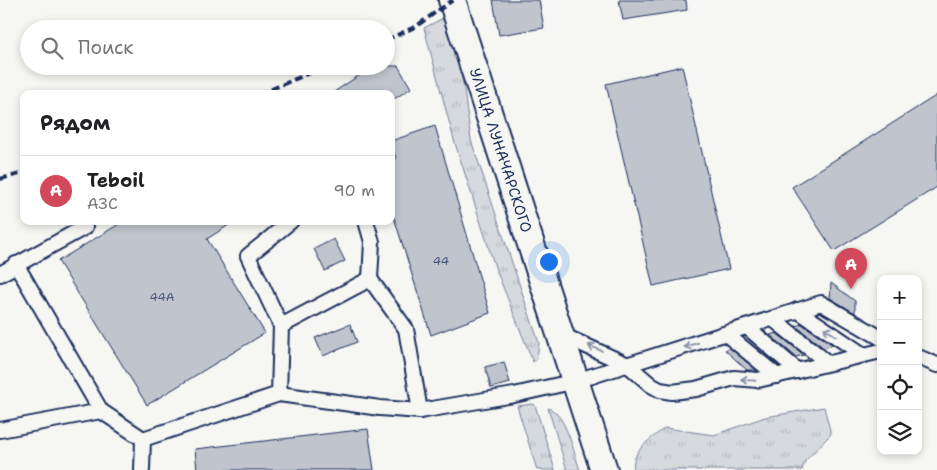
<!DOCTYPE html>
<html lang="ru">
<head>
<meta charset="utf-8">
<style>
  :root { --surface:#fff; --page:#f6f6f6; --text:#202124; --muted:#757577; --line:#e0e0e0; --accent:#d1495b }
  body { margin:0; font-family:"Shantell Sans",sans-serif; background:var(--page); color:var(--text) }
  .controls { position:absolute; right:15px; bottom:15px; display:grid; overflow:hidden; border-radius:10px; box-shadow:0 2px 8px #0003 }
  .controls button { width:45px; height:45px; display:grid; place-items:center; padding:0; border:0; border-bottom:1px solid var(--line); background:var(--surface); color:var(--text); font:25px sans-serif }
  .you { position:absolute; left:548px; top:261px; width:18px; height:18px; margin:-12px; border:4px solid #fff; border-radius:50%; background:#1a73e8; box-shadow:0 0 0 8px #1a73e833 }
  .badge { display:grid; place-items:center; width:32px; height:32px; border-radius:50%; background:var(--accent); color:#fff; font-size:16px; font-weight:700 }
  .pin { position:absolute; translate:-50% -41px; filter:drop-shadow(0 1px 2px #0008) }
  .pin::after { content:''; position:absolute; top:26px; width:18px; height:15px; background:inherit; clip-path:polygon(0 0,100% 0,50% 100%) }
  .list { margin:0; padding:0; list-style:none }
  h2 { display:flex; justify-content:space-between; align-items:center; height:65px; margin:0; padding:0 20px; font-size:21px }
  h2 small { font-size:16px; font-weight:400; color:var(--muted) }
  .list li { display:grid; grid-template-columns:32px 1fr auto; gap:15px; align-items:center; box-sizing:border-box; height:70px; padding:0 20px; border-top:1px solid var(--line) }
  .list b { display:block; font-size:19px; white-space:nowrap }
  .list p { margin:0; font-size:16px; white-space:nowrap; color:var(--muted) }
  .list em { font-size:16px; font-style:normal; color:var(--muted) }
  .icon { flex:none; width:28px; height:28px; fill:none; stroke:currentColor; stroke-width:2; stroke-linecap:round; stroke-linejoin:round }
  .map { position:relative; flex:none; width:937px; height:470px; overflow:hidden }
  .search { position:absolute; background:var(--surface); box-shadow:0 2px 8px #0003; left:20px; top:20px; width:375px; height:55px; display:flex; align-items:center; gap:12px; box-sizing:border-box; padding:0 18px; border-radius:28px; color:var(--muted); font-size:19px }
  .panel { position:absolute; background:var(--surface); box-shadow:0 2px 8px #0003; left:20px; top:90px; width:375px; height:135px; border-radius:10px }
  .map>svg:first-child { display:block }
  .grass { fill:url(#grass-tufts); stroke:#78849e }
  .building { fill:#c0c4cd; stroke:#1b2f5e }
  .lines { fill:none; stroke-linecap:round; stroke-linejoin:round }
  .lane-casing { stroke:#1b2f5e; stroke-width:18 }
  .street-casing { stroke:#1b2f5e; stroke-width:30 }
  .lane { stroke:#f6f6f2; stroke-width:14 }
  .street { stroke:#f6f6f2; stroke-width:26 }
  .rail { stroke:#1b2f5e; stroke-width:4; stroke-dasharray:8 4; stroke-linecap:butt }
  .oneway { stroke:#8892a8 }
  .labels { text-anchor:middle; dominant-baseline:central; stroke-width:4; stroke-linejoin:round; paint-order:stroke }
  .number-label { font-size:12px; fill:#44547a }
  .street-label { font-size:15px; fill:#1b2f5e; stroke:#f6f6f2 }
</style>
</head>
<body>
<div class="map">
<svg width="937" height="470" viewBox="0 0 937 470">
  <defs>
    <pattern id="grass-tufts" width="24" height="20" patternUnits="userSpaceOnUse" patternTransform="scale(1.25)"><rect width="24" height="20" fill="#d6d9dd"/><path d="M3 7l-1-3M5 7V3M7 7l1-3M15 17l-1-3M17 17v-4M19 17l1-3" fill="none" stroke="#b7bbc0"/></pattern>
  </defs>
  <rect width="100%" height="100%" fill="#f6f6f2"/>
  <filter id="ink" filterUnits="userSpaceOnUse"><feTurbulence type="fractalNoise" baseFrequency=".02" numOctaves="2"/><feDisplacementMap in="SourceGraphic" scale="10" xChannelSelector="R" yChannelSelector="G"/><feConvolveMatrix kernelMatrix="1 2 1 2 8 2 1 2 1" color-interpolation-filters="sRGB"/></filter>
  <g filter="url(#ink)">
    <g class="grass">
      <path d="M443,18L462,76L471,140L539,343L537,359L533,362L495,267L454,140L424,28Z"/>
      <path d="M533,404L535,405L555,470H537L517,406Z"/>
      <path d="M824,407L831,434L805,461L802,470H634C630,451 652,438 665,428L714,435L765,417Z"/>
      <path d="M548,408C566,413 574,454 580,470H567Z"/>
    </g>
    <g class="building">
      <path d="M493,0H539L544,28L499,35Z"/>
      <path d="M619,0H686L687,10L623,20Z"/>
      <path d="M373,66H398L411,88L391,101V94H331Z"/>
      <path d="M682,66L729,269L653,286L606,84Z"/>
      <path d="M937,95V187L834,251L792,187Z"/>
      <path d="M435,126L490,313L431,335L391,208V165L396,159L391,141Z"/>
      <path d="M124,221H235L207,239L265,333L147,405L58,261Z"/>
      <path d="M334,239L345,261L325,271L314,249Z"/>
      <path d="M831,283L855,301V313L830,298Z"/>
      <path d="M350,324L357,342L323,356L315,338Z"/>
      <path d="M802,324L833,345L824,348L796,326Z"/>
      <path d="M776,333L804,355L796,357L770,335Z"/>
      <path d="M730,348L757,370H747L725,350Z"/>
      <path d="M504,362L510,383L491,388L485,367Z"/>
      <path d="M368,429L374,470H197L195,449Z"/>
    </g>
    <g class="lines">
      <defs>
        <g id="lane">
          <path d="M366,221L372,242L370,279"/>
          <path d="M16,264L101,411"/>
          <path d="M0,274L85,227"/>
          <path d="M797,310L862,354"/>
          <path d="M773,319L828,363"/>
          <path d="M281,326L248,256L291,221"/>
          <path d="M747,327L798,371"/>
          <path d="M560,334L628,365L651,385L660,390L672,392L696,389L734,378L758,380L881,351"/>
          <path d="M726,334L777,376"/>
          <path d="M918,357L937,365"/>
          <path d="M279,394L281,326L370,279L406,329L420,411"/>
          <path d="M0,430L101,411L143,439"/>
          <path d="M142,470L143,439L279,394L380,408L420,411L514,395L576,381L821,303L881,338"/>
        </g>
        <g id="street">
          <path id="s1" d="M452,0L604,470"/>
        </g>
      </defs>
      <use href="#lane" class="lane-casing"/>
      <use href="#street" class="street-casing"/>
      <use href="#lane" class="lane"/>
      <use href="#street" class="street"/>
      <g class="rail">
        <path d="M386,40L415,27L453,0"/>
        <path d="M260,94L326,66"/>
        <path d="M0,179L24,173"/>
      </g>
    </g>
    <defs><path id="oneway-shaft" d="M-6 0H5M1.5-3L5.5 0L1.5 3" fill="none" stroke-width="1.6" stroke-linecap="round" stroke-linejoin="round" transform="scale(1.25)"/></defs>
    <g class="oneway">
      <use href="#oneway-shaft" transform="translate(830 332) rotate(-146)"/>
      <use href="#oneway-shaft" transform="translate(691 345) rotate(162)"/>
      <use href="#oneway-shaft" transform="translate(595 348) rotate(-157)"/>
      <use href="#oneway-shaft" transform="translate(748 380) rotate(-175)"/>
    </g>
  </g>
  <g class="labels">
    <g class="number-label">
      <text x="441" y="261">44</text>
      <text x="162" y="297">44А</text>
    </g>
    <g class="street-label">
      <text stroke="none"><textPath href="#s1" startOffset="158">УЛИЦА ЛУНАЧАРСКОГО</textPath></text>
    </g>
  </g>
</svg>
<div class="controls">
<button>+</button>
<button>−</button>
<button><svg class="icon" aria-label="locate" viewBox="0 0 24 24"><circle cx="12" cy="12" r="6"/><path d="M12 2v4M12 18v4M2 12h4M18 12h4"/></svg></button>
<button><svg class="icon" aria-label="layers" viewBox="0 0 24 24"><path d="M12 4l9 5-9 5-9-5zM3 14l9 5 9-5"/></svg></button>
</div>
<div class="you"></div>
<div class="pin badge" style="left:851px;top:289px">A</div>
<div class="search"><svg class="icon" aria-label="search" viewBox="0 0 24 24"><circle cx="10" cy="10" r="6"/><path d="M15 15l6 6"/></svg>Поиск</div>
<section class="panel">
<h2>Рядом<small></small></h2>
<ul class="list">
<li><span class="badge">A</span><div><b>Teboil</b><p>АЗС</p></div><em>90 m</em></li>
</ul>
</section>
</div>
</body>
</html>
